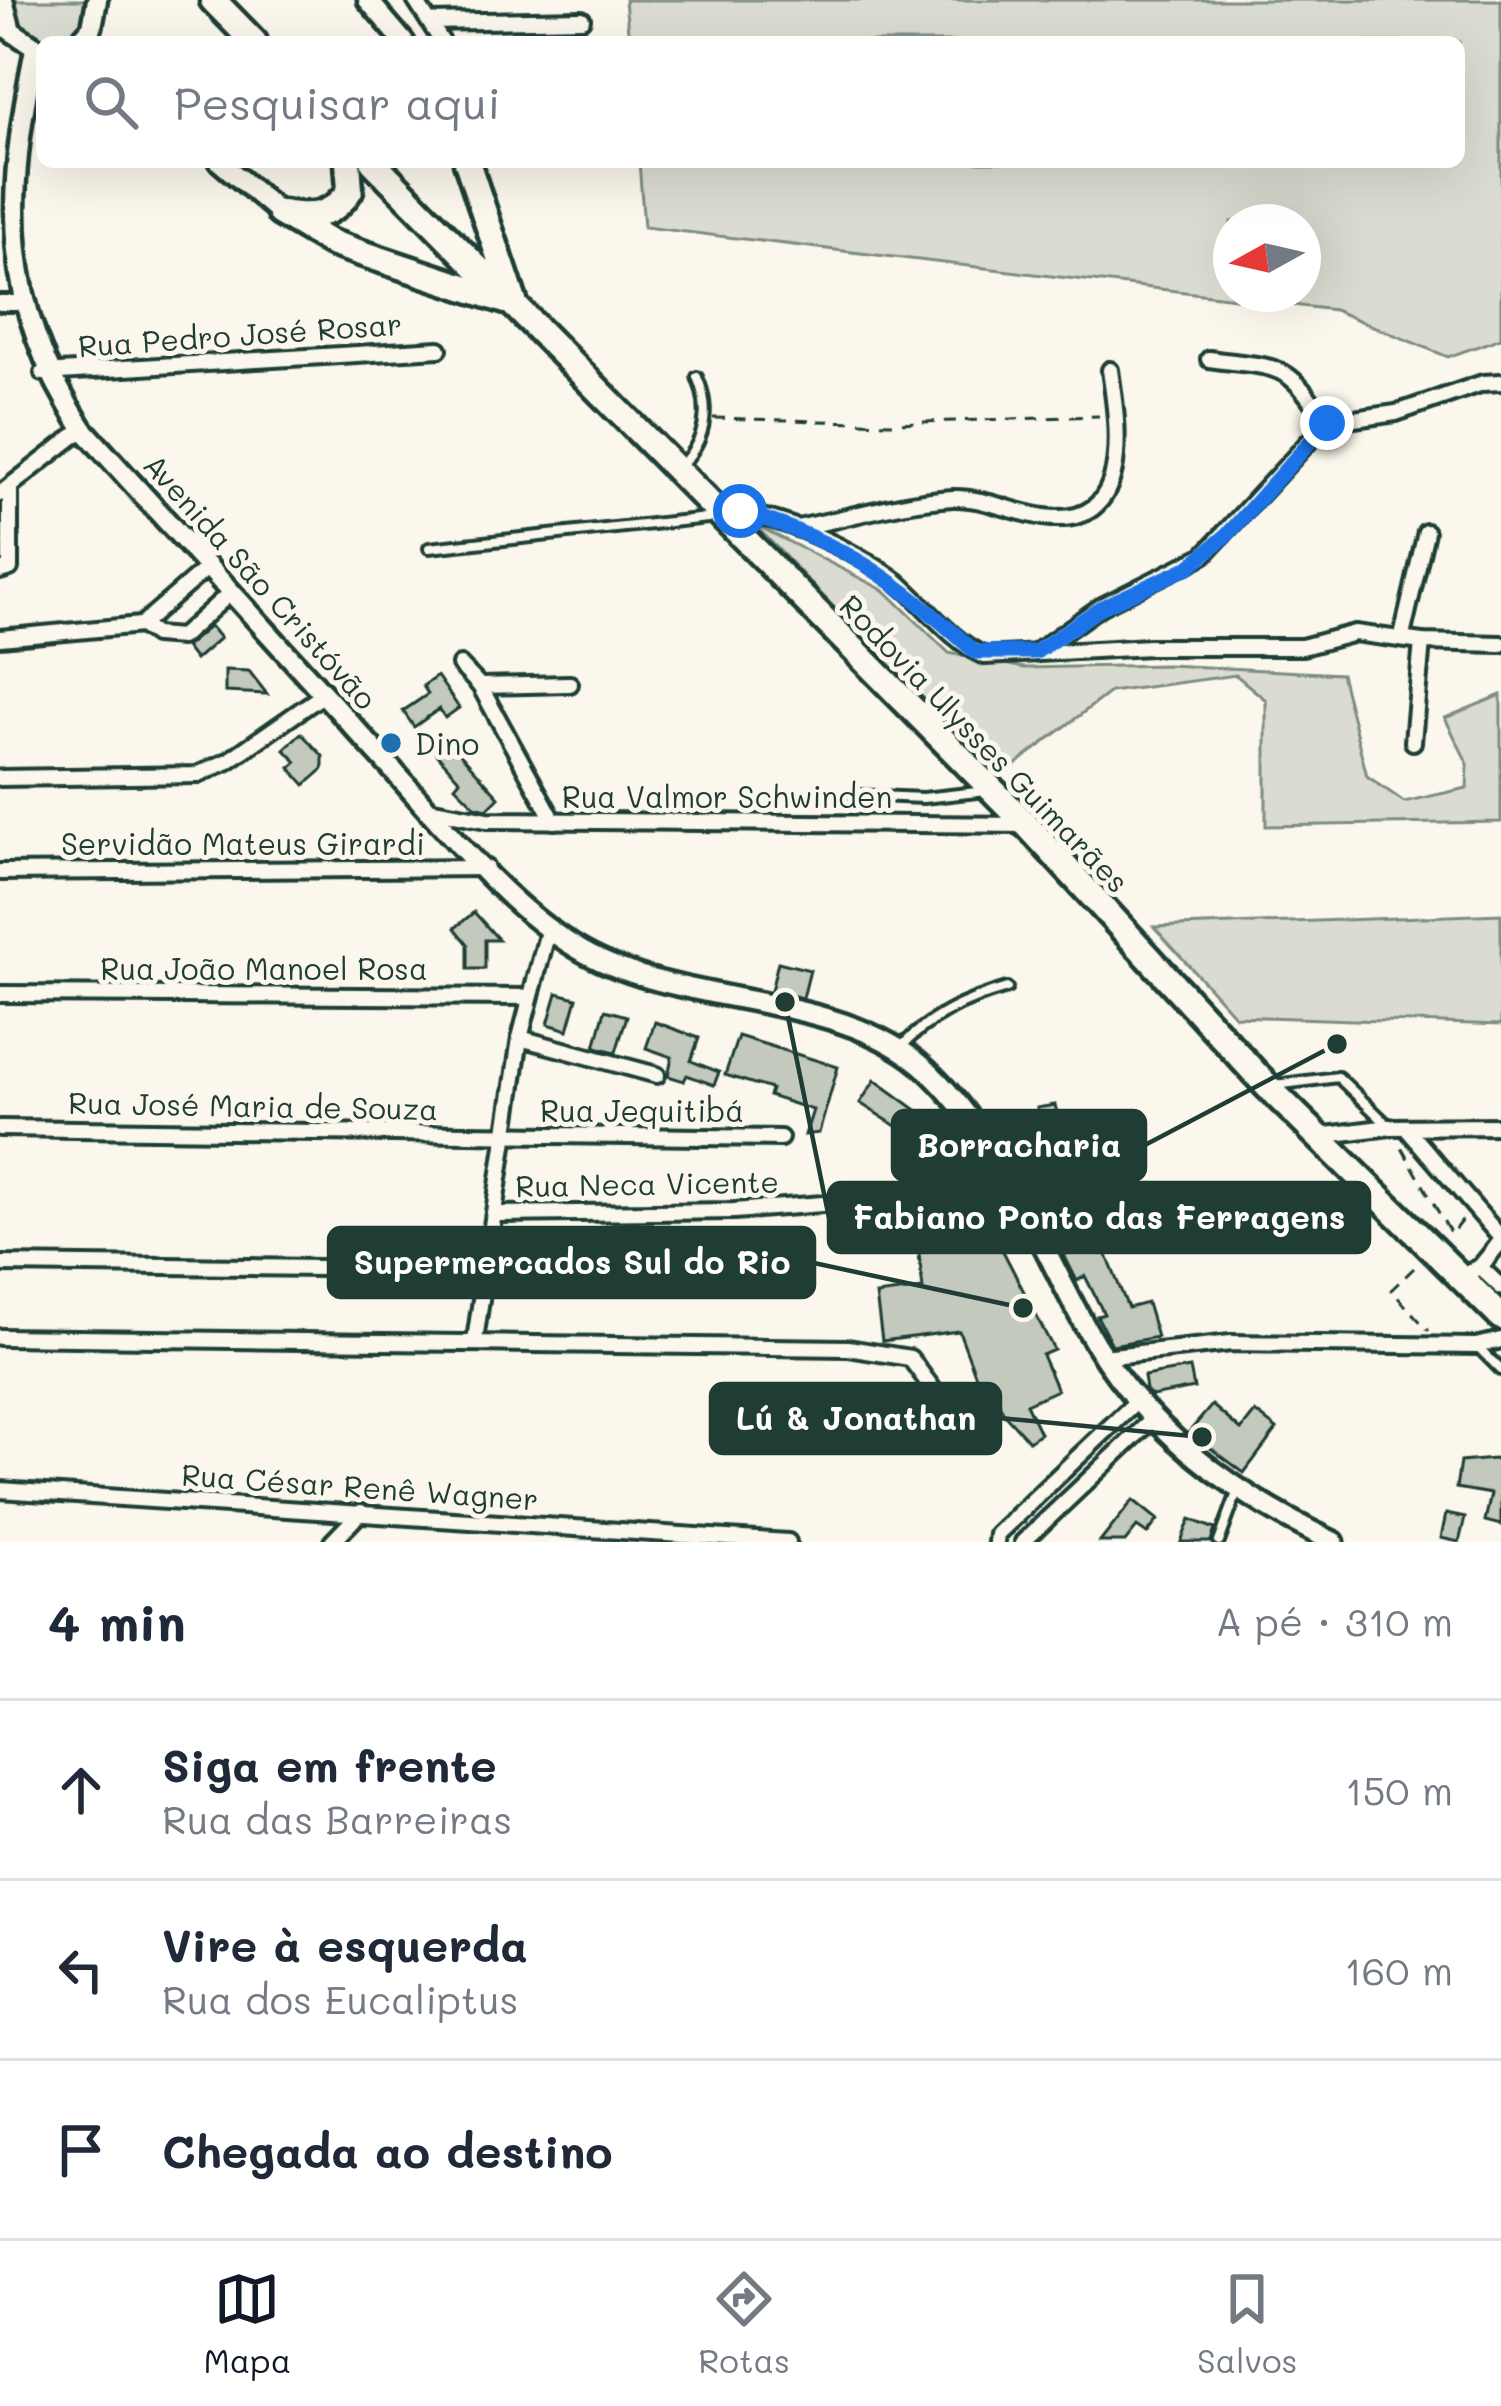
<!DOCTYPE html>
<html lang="pt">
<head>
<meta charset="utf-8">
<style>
  :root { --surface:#fff; --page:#f6f6f7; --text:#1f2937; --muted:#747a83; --line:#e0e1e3; --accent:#111827 }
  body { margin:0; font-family:Mali,sans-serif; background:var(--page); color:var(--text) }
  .compass { position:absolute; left:1213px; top:204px; width:108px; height:108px; border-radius:50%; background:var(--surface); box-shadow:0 12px 48px #0002; rotate:262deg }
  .stop { position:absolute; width:36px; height:36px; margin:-27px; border:9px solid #1a73e8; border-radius:50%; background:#fff }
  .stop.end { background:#1a73e8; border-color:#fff; box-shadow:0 3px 12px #0008 }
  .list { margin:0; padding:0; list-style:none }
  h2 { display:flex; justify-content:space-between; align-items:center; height:156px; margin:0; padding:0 48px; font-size:51px }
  h2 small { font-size:39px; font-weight:400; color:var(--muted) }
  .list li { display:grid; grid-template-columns:78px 1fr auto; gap:36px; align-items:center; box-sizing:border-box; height:180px; padding:0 48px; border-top:3px solid var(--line) }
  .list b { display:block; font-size:45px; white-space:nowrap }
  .list p { margin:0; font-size:39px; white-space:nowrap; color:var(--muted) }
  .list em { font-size:39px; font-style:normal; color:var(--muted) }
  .icon { flex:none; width:66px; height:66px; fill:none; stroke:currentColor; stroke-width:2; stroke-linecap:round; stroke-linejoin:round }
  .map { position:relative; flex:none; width:1501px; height:1542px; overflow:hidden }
  .search { position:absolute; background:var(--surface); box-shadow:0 12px 48px #0002; left:36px; right:36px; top:36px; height:132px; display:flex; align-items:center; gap:30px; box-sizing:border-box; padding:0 42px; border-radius:18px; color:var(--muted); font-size:45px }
  .sheet { height:696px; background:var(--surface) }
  nav { display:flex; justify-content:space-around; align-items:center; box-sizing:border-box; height:168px; border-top:3px solid var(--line); background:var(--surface); font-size:33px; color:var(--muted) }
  nav a { display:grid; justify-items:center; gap:6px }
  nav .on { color:var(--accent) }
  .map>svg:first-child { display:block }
  .green { fill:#dbdcd1; stroke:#7d8c82; stroke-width:3; fill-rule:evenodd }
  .building { fill:#c4c9be; stroke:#1f3d34; stroke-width:3 }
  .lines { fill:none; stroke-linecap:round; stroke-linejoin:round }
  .service-casing { stroke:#1f3d34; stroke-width:16 }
  .minor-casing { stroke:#1f3d34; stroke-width:22 }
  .secondary-casing { stroke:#1f3d34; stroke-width:27 }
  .trunk-casing { stroke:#1f3d34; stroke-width:33 }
  .path { stroke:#1f3d34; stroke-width:3; stroke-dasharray:12 9; stroke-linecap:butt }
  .service { stroke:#fbf7ec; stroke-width:8 }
  .minor { stroke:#fbf7ec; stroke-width:14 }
  .secondary { stroke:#fbf7ec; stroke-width:18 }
  .trunk { stroke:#fbf7ec; stroke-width:24 }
  .route { stroke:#1a73e8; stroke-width:15 }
  .poi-dot { fill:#1f6fb2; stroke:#fbf7ec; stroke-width:4.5 }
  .labels { text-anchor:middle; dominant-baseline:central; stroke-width:10; stroke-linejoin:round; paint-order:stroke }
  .street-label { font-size:30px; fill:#1f3d34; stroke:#fbf7ec }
  .poi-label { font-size:30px; fill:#1f3d34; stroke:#fbf7ec; text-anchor:start }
  .leader { fill:none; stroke:#1f3d34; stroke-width:4.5 }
  .callout-dot { fill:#1f3d34; stroke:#fbf7ec; stroke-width:4.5 }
  .callout { fill:#1f3d34; stroke:#1f3d34; stroke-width:4.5 }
  .callout-label { font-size:33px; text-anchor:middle; font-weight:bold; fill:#fff }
</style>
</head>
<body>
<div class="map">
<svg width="1501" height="1542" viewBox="0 0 1501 1542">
  <rect width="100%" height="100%" fill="#fbf7ec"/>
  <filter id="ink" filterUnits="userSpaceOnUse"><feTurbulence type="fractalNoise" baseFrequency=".00833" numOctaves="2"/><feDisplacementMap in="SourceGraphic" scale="24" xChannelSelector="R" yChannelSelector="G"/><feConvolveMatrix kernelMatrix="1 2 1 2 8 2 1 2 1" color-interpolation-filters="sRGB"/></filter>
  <g filter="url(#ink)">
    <g class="green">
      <path d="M12,0H88L85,20L64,41L33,39L14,18Z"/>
      <path d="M625,0H1501V338L1448,357L1334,310L644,227L639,162H1459V42H629ZM1303,222V294H1231V222Z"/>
      <path d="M754,524L885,591L949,653L1024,668L1167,665L1341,674L1367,776L1404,802L1467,788L1468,764L1445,718L1501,695V822L1266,826V700L1236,675L1110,692L998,778Z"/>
      <path d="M1501,914V1025L1235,1016L1154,927Z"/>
    </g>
    <g class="building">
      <path d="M210,626L220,638L195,660L185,647Z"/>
      <path d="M225,670L249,671L267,694L225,692Z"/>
      <path d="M437,676L459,708L445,718L439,709L414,727L403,711L428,694L423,686Z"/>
      <path d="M301,733L323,756V769L305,785L290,768L297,762L284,749Z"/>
      <path d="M448,740L499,797L487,809L475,806L455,786L460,780L435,752Z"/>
      <path d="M474,912L499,940H485V969H468V944L455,928Z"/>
      <path d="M778,962L810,970L803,998L771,991Z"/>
      <path d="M557,993L577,998L568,1030L548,1024Z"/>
      <path d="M605,1010L627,1016L616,1052L595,1047Z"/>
      <path d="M655,1022L699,1038L691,1061L719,1072L714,1085L687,1075L684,1081L668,1076L672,1057L646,1048Z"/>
      <path d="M738,1036L838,1067L819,1133L805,1135L813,1110L769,1096L771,1089L725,1075Z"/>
      <path d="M875,1080L919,1112L907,1132L902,1123L899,1128L860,1103Z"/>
      <path d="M1055,1105L1060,1123L1054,1125L1072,1161L1044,1175L1055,1200L1039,1208L1002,1133L1038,1113L1037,1108Z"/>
      <path d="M933,1132L953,1164L957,1182L936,1184L909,1136Z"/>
      <path d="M987,1220L1054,1350L1042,1355L1057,1390L1026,1404L1040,1433L1029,1441L1004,1414L991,1386L981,1390L959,1331L882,1341L876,1295L923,1289L916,1228Z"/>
      <path d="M1100,1238L1128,1308L1147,1303L1157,1337L1112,1345L1109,1339L1097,1316L1104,1314L1085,1276L1077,1281L1064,1255Z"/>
      <path d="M1190,1368L1194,1388L1152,1396L1146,1390L1144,1376Z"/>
      <path d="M1212,1405L1241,1430L1255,1412L1277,1429L1244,1473L1189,1432Z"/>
      <path d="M1494,1459L1501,1463V1525L1485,1521L1491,1494L1456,1488L1460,1462Z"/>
      <path d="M1133,1500L1158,1520L1147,1534L1137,1527L1125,1542H1100Z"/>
      <path d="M1446,1514L1465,1518L1459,1542L1441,1538Z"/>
      <path d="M1190,1519L1215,1529L1211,1542H1181Z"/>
    </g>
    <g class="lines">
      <defs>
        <g id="service">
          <path d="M678,468C705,443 712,411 697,377"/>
          <path d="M429,548L717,517"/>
          <path d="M854,795L923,798L986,791"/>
          <path d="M900,1048C930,1016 965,1000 1007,988"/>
          <path d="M1275,1085L1338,1077L1389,1126"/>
          <path d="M1478,1347L1501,1370"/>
          <path d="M1219,1542L1238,1490"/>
        </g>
        <g id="minor">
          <path d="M415,0L442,42"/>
          <path d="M430,22L582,19"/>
          <path d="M0,303H16"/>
          <path d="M1209,359C1279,369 1286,359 1326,423"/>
          <path d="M43,373L439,349"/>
          <path d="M0,494L83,429"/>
          <path d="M724,516C765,504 865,556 898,582C925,605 952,642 985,656L1150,647H1302L1355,633L1422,642L1501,644"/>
          <path d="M797,528C848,518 901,501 953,498C984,497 1014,513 1044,517C1135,530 1118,424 1110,370"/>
          <path d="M0,571L10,568V489"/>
          <path d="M141,625L155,635L181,637L230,593"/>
          <path d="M1402,636L1426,532"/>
          <path d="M0,638L141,625L208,567"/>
          <path d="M1039,650L1100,607L1204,555L1326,423L1396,413L1483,383L1501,382"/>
          <path d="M460,665L480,686L554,821"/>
          <path d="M480,686L570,684"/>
          <path d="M1413,742L1422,642"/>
          <path d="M0,778L197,775L228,761L324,694"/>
          <path d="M428,809L487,820L1027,825"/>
          <path d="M0,872L486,868"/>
          <path d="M0,994L529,997"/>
          <path d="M520,1038L657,1075"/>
          <path d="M0,1128L780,1138"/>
          <path d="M1408,1130L1501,1238"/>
          <path d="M1318,1136L1390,1127L1501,1126"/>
          <path d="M497,1214L734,1211L1014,1189"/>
          <path d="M0,1264L484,1270"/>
          <path d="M1480,1267L1501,1287"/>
          <path d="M1461,1275L1480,1267L1501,1241"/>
          <path d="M0,1337L848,1348L910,1358L938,1396"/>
          <path d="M475,1340L520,1038L549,927"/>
          <path d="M1103,1357L1231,1343L1477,1346L1501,1340"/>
          <path d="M0,1490L788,1542"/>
          <path d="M332,1542L361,1512"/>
          <path d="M996,1542L997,1534L1136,1402"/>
          <path d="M1023,1542L1153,1419"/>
        </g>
        <g id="secondary">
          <path d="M3,0L11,31L42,51"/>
          <path d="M368,0L404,42"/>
          <path d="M79,42L92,27L97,0"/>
          <path d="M35,49C5,197 0,303 83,429C182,538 281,648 381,757C440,821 500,901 575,947C678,1011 842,988 930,1073C1001,1142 1038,1241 1085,1326C1139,1425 1233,1495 1334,1542"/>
          <path d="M220,162L280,213"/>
        </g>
        <g id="trunk">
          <path d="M213,0L254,42"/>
          <path d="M373,162L1027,825L1267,1086L1501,1317"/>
          <path d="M467,162L514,301"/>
          <path d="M280,213L331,243L506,301"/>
          <path d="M283,213C312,218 333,217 350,190L348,162"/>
        </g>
      </defs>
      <use href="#service" class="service-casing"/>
      <use href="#minor" class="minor-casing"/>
      <use href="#secondary" class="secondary-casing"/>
      <use href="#trunk" class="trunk-casing"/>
      <g class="path">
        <path d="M713,418L894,423L1099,416"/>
        <path d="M1402,1148L1451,1234L1462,1220"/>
        <path d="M1414,1268L1391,1290L1429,1331"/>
      </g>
      <use href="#service" class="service"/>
      <use href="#minor" class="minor"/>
      <use href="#secondary" class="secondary"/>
      <use href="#trunk" class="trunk"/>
    </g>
  </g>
  <g class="lines" filter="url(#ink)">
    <path class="route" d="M740,511C848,544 893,578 975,652H1036L1100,608L1189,567L1227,535L1327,423"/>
  </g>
  <circle class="poi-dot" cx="391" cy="743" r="12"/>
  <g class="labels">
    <g class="street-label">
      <text transform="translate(240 334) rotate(-4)">Rua Pedro José Rosar</text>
      <text transform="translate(261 581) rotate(48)">Avenida São Cristóvão</text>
      <text transform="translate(985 743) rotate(46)">Rodovia Ulysses Guimarães</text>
      <text x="727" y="796">Rua Valmor Schwinden</text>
      <text x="243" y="843">Servidão Mateus Girardi</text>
      <text x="264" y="968">Rua João Manoel Rosa</text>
      <text transform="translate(253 1105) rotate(1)">Rua José Maria de Souza</text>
      <text x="642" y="1110">Rua Jequitibá</text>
      <text transform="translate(647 1183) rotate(-1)">Rua Neca Vicente</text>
      <text transform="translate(360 1486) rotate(4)">Rua César Renê Wagner</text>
    </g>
    <g class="poi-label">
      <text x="415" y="743">Dino</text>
    </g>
  </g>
  <path class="leader" d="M1337 1044L1145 1145M785 1002L829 1218M1023 1308L814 1263M1202 1437L1000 1418"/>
  <g class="callout-dot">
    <circle cx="1337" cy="1044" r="12"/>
    <circle cx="785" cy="1002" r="12"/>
    <circle cx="1023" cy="1308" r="12"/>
    <circle cx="1202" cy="1437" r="12"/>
  </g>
  <g class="callout">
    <rect x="893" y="1111" width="252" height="69" rx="12"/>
    <rect x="829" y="1183" width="540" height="69" rx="12"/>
    <rect x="329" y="1228" width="485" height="69" rx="12"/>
    <rect x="711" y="1384" width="289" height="69" rx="12"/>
  </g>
  <g class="callout-label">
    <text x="1019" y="1157">Borracharia</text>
    <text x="1099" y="1229">Fabiano Ponto das Ferragens</text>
    <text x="572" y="1274">Supermercados Sul do Rio</text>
    <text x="856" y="1430">Lú &amp; Jonathan</text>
  </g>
</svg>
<svg class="compass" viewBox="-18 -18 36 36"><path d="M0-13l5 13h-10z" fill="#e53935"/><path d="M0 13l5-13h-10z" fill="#747a83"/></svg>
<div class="stop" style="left:740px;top:511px"></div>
<div class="stop end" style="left:1327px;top:423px"></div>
<div class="search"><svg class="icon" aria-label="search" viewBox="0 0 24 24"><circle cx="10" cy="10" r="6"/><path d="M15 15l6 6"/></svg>Pesquisar aqui</div>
</div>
<section class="sheet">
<h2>4 min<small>A pé · 310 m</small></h2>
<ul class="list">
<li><svg class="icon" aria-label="ahead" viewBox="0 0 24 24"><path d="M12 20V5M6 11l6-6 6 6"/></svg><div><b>Siga em frente</b><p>Rua das Barreiras</p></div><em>150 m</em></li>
<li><svg class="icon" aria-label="left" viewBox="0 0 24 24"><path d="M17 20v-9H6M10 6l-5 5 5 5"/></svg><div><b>Vire à esquerda</b><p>Rua dos Eucaliptus</p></div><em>160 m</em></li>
<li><svg class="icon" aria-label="arrive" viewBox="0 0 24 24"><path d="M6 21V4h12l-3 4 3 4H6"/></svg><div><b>Chegada ao destino</b></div></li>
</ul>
</section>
<nav>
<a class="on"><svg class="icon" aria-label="map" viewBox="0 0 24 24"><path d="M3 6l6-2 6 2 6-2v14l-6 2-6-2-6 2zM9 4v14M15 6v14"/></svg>Mapa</a>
<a><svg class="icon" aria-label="directions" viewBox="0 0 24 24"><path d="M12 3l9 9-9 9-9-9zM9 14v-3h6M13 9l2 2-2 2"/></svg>Rotas</a>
<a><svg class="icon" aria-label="saved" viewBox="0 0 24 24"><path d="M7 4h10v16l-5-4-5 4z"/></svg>Salvos</a>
</nav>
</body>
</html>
